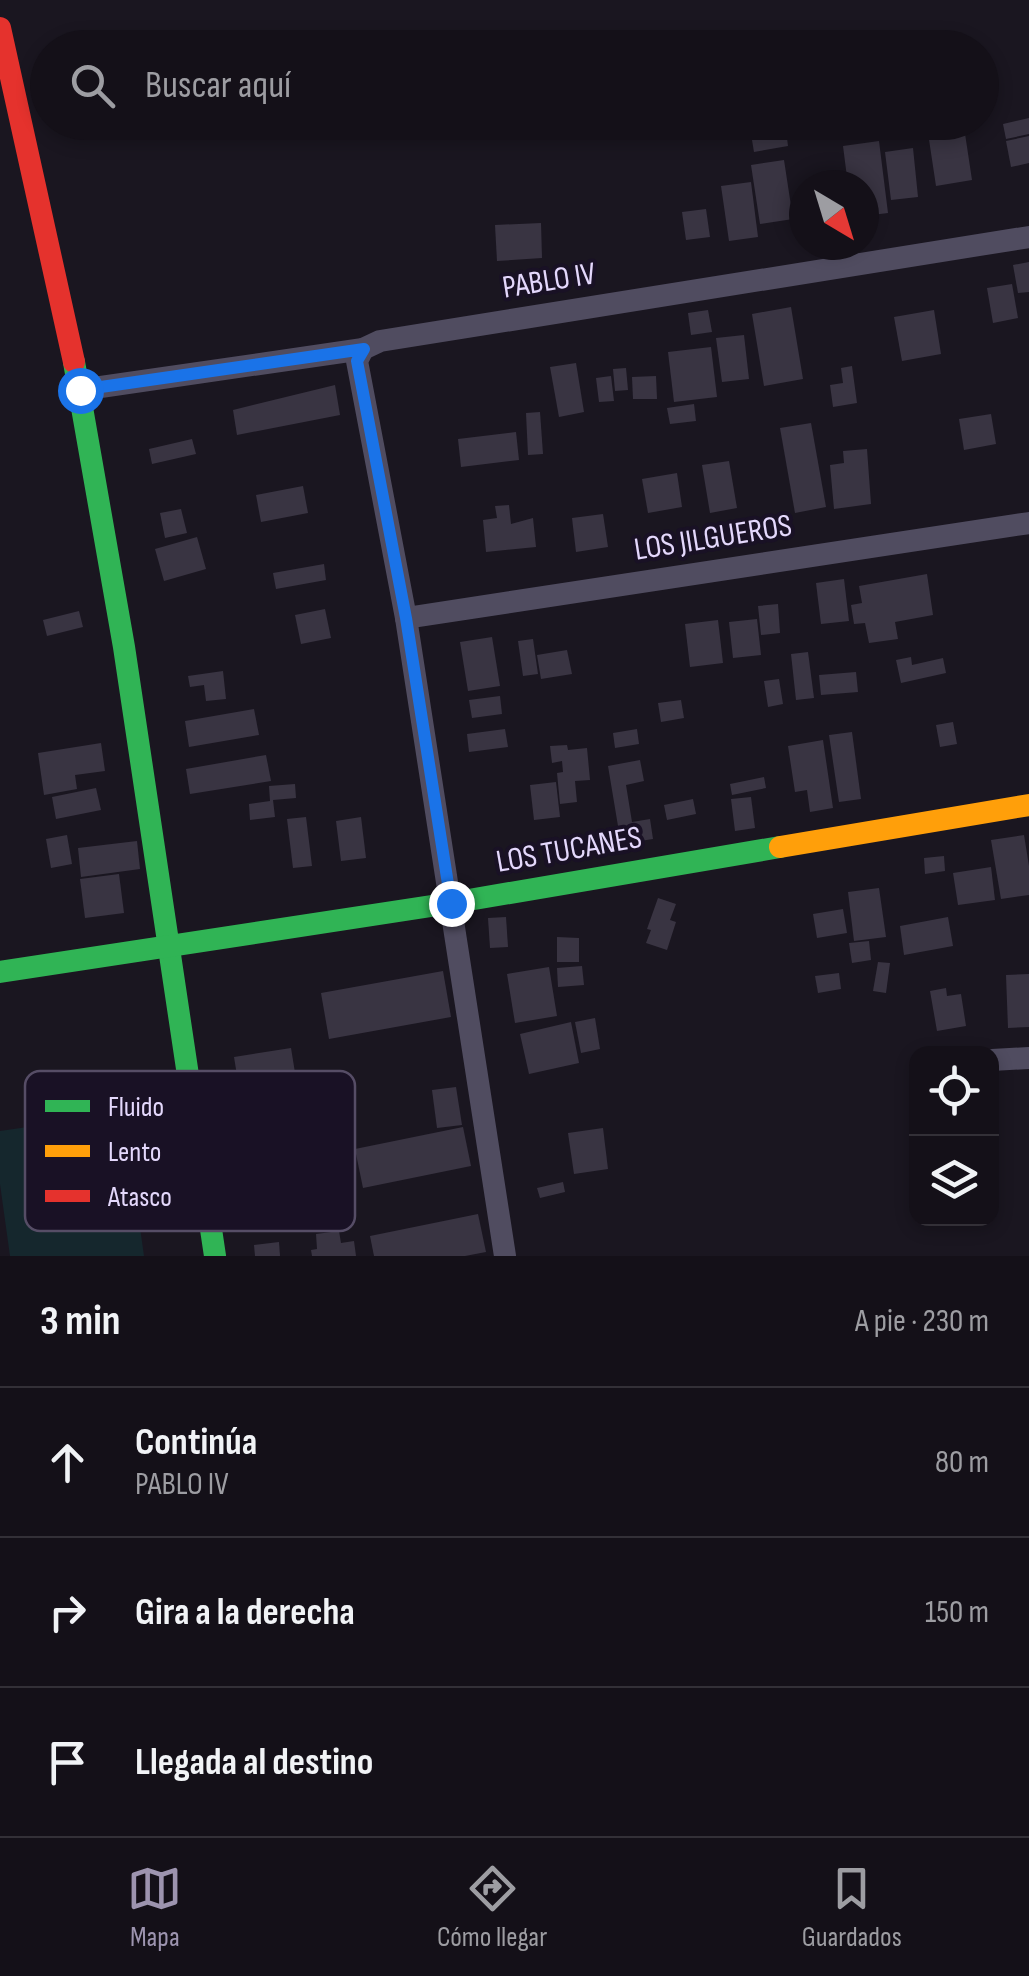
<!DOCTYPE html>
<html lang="es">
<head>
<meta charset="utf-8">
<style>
  :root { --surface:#141018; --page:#1d1921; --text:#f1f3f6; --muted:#9d9da2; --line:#333037; --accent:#9d94af }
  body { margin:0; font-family:"Sofia Sans Condensed",sans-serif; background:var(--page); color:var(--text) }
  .controls { position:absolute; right:30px; bottom:30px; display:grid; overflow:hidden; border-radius:20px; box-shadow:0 5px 15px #0003 }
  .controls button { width:90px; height:90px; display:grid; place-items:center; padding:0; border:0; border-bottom:2px solid var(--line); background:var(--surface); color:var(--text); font:50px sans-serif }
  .compass { position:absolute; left:789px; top:170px; width:90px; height:90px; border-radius:50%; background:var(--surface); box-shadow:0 5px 15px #0003; rotate:142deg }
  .stop { position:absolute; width:30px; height:30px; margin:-22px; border:8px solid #1a73e8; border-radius:50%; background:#fff }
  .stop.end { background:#1a73e8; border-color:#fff; box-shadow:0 2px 10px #0008 }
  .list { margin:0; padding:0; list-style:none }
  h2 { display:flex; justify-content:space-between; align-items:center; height:130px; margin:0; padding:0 40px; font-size:42px }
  h2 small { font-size:32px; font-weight:400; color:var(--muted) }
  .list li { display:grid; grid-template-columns:65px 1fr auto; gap:30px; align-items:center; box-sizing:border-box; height:150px; padding:0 40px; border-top:2px solid var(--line) }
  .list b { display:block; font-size:38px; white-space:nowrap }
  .list p { margin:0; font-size:32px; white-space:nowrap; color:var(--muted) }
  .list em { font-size:32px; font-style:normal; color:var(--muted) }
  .icon { flex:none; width:55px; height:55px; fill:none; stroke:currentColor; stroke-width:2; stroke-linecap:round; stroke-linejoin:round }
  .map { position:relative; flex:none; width:1029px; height:1256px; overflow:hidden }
  .search { position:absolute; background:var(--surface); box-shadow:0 5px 15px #0003; left:30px; right:30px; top:30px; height:110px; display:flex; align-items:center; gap:25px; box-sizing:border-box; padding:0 35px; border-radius:55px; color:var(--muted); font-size:38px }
  .sheet { height:580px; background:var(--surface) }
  nav { display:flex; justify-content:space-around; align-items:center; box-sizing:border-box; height:140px; border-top:2px solid var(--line); background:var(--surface); font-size:28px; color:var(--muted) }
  nav a { display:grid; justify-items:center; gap:5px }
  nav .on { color:var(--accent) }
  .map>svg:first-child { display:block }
  .green { fill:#15272d }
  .building { fill:#393442 }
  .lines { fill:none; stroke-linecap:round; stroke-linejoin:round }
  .street { stroke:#504c60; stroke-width:22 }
  .fast { stroke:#30b455; stroke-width:22 }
  .slow { stroke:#ff9f0a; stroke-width:22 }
  .jam { stroke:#e5322d; stroke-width:22 }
  .route { stroke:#1a73e8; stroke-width:12 }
  .labels { text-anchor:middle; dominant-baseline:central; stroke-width:8; stroke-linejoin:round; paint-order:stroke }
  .street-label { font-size:32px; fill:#e4d8fc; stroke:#191125 }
  .key { fill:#191125; stroke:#564d66; stroke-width:2.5 }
  .key-label { font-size:28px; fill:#e4d8fc }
</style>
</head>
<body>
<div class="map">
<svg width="1029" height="1256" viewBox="0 0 1029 1256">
  <rect width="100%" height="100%" fill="#1a1620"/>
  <path class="green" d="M124,1113L144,1256H10L0,1184V1131Z"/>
  <g class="building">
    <path d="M1029,118V134L1006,139L1003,124Z"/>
    <path d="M749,122H785L788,146L754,152Z"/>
    <path d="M945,122H956L957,128L964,127L972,180L936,186L928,133L942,130L941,123Z"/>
    <path d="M1029,136V163L1011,167L1006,141Z"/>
    <path d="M879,141L888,213L864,216V185H848L843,146Z"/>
    <path d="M913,148L918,197L891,200L885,152Z"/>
    <path d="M784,160L793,219L760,224L751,165Z"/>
    <path d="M842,172L843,185H812L811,179Z"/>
    <path d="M751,182L758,237L729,241L721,186Z"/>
    <path d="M706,209L710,237L686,240L682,212Z"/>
    <path d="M541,223L542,258L497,261L495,225Z"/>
    <path d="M1029,262V292L1018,293L1013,265Z"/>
    <path d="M1012,284L1018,318L993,323L987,288Z"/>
    <path d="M791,307L803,379L764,386L752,314Z"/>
    <path d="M708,310L712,332L691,335L688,313Z"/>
    <path d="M934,310L941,354L902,361L894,317Z"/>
    <path d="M744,335L749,379L722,382L716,338Z"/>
    <path d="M711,347L717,397L674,402L668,352Z"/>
    <path d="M576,363L584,412L559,417L550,367Z"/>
    <path d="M852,366L857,403L833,407L830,385L843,383L841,368Z"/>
    <path d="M626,368L628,390L615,391L613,369Z"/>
    <path d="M611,376L614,401L599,402L596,378Z"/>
    <path d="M656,376L657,399H633L632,377Z"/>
    <path d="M335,385L340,415L237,435L233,410Z"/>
    <path d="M694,404L696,421L670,424L667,408Z"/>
    <path d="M540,412L543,454L528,455L526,413Z"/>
    <path d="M991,414L996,444L964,450L959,419Z"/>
    <path d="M811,423L826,507L795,513L780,428Z"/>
    <path d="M516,432L519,460L461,467L458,439Z"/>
    <path d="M192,439L196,454L152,464L149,449Z"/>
    <path d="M867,449L871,504L834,509L830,465L844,463L843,451Z"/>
    <path d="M729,461L737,508L710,513L702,465Z"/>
    <path d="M677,473L682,507L648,513L642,479Z"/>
    <path d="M303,486L308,513L261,522L256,495Z"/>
    <path d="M509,505L511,524L533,518L536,547L486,552L483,520L497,518L495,506Z"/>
    <path d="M181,509L187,533L165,538L160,513Z"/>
    <path d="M603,514L608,547L576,552L572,518Z"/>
    <path d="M197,537L206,569L164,581L155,549Z"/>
    <path d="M324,564L326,580L276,589L273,573Z"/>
    <path d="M927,574L933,615L895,622L898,639L869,643L865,623L854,624L851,605L862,603L859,586Z"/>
    <path d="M844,579L849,621L821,624L816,583Z"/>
    <path d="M778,604L780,633L761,635L758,606Z"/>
    <path d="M325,609L331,638L301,644L295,615Z"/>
    <path d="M79,611L83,627L47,636L43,620Z"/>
    <path d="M757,619L761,655L733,658L729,622Z"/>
    <path d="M718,620L723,663L690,667L685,624Z"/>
    <path d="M492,637L500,686L468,691L460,642Z"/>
    <path d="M533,639L538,674L523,676L518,641Z"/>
    <path d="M567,650L572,674L541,679L537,655Z"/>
    <path d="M808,652L814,698L796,700L791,654Z"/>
    <path d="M911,657L912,665L943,658L946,673L901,683L896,660Z"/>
    <path d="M223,671L226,699L206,701L204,685L190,687L188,676Z"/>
    <path d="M856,672L858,692L821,695L819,675Z"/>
    <path d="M779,679L783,704L768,707L764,681Z"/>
    <path d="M500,696L502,714L472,718L469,700Z"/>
    <path d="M681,700L684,718L661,722L658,703Z"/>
    <path d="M254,709L259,735L189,747L185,721Z"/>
    <path d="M953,722L957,744L940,747L936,725Z"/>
    <path d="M505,729L508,747L469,752L467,734Z"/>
    <path d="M637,729L639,744L615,748L613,733Z"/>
    <path d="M852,732L861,799L839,802L829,735Z"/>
    <path d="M823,740L833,808L810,812L807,790L795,792L788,746Z"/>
    <path d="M101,743L105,771L75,775L77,789L44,795L38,753Z"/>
    <path d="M567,745L568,750L587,748L590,780L575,781L577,802L560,804L557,773L563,772L562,761L552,763L550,746Z"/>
    <path d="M266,755L271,781L190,794L186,769Z"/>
    <path d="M640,760L644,781L626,785L632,822L650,819L653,839L621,844L608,766Z"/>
    <path d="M764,777L766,788L732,795L730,784Z"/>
    <path d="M556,782L560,817L534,820L530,785Z"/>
    <path d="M295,784L296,798L273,800L275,817L250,820L249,804L270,801L269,786Z"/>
    <path d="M96,788L101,810L56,819L52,797Z"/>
    <path d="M751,797L755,828L735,831L731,799Z"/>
    <path d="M693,799L696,814L667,820L664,805Z"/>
    <path d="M306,817L312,866L293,868L287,819Z"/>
    <path d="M361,817L366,858L341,861L336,821Z"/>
    <path d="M67,835L72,864L51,868L46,839Z"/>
    <path d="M1024,835L1029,866V895L1001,899L991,840Z"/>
    <path d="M137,841L140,869L81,877L78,848Z"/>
    <path d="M944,856L945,871L925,874L924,858Z"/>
    <path d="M991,867L995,900L958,905L953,873Z"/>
    <path d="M119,874L124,913L85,918L80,879Z"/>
    <path d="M879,888L886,937L854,941L848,892Z"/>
    <path d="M658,898L676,904L670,920L676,922L667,950L646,943L651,930L647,929Z"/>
    <path d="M843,909L847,933L817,938L813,914Z"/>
    <path d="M506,917L508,947L490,948L488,918Z"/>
    <path d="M948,917L953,946L904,955L900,926Z"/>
    <path d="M557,937L579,938V962H557Z"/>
    <path d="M869,941L871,960L852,963L849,943Z"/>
    <path d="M878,962L890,963L886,993L873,991Z"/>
    <path d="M582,966L584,985L558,987L557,968Z"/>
    <path d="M549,967L557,1016L515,1023L507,974Z"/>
    <path d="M443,971L451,1017L329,1039L321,993Z"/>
    <path d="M839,973L841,989L818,993L815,976Z"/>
    <path d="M1029,974V1027L1008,1028L1006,975Z"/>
    <path d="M946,988L947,996L961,994L966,1026L937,1031L930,991Z"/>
    <path d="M595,1018L600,1049L581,1053L575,1022Z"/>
    <path d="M571,1022L579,1063L529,1074L520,1034Z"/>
    <path d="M291,1048L297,1085L240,1094L234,1057Z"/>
    <path d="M456,1087L462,1125L437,1128L432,1090Z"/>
    <path d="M463,1127L471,1166L363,1188L355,1149Z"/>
    <path d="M603,1128L608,1169L574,1174L568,1133Z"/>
    <path d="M563,1182L565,1192L540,1198L537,1188Z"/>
    <path d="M478,1214L486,1252L465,1256H374L370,1236Z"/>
    <path d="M339,1231L341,1243L354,1241L356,1256H312L311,1250L317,1249L316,1234Z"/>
    <path d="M279,1242L280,1256H255L254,1245Z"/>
  </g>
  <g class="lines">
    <g class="street">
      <path d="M363,349L357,361L406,618L505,1256"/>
      <path d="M80,390L363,349L380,341L1029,237"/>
      <path d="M406,618L1029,523"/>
      <path d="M992,1060L1029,1058"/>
    </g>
    <g class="fast">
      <path d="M74,362L124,647L215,1256"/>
      <path d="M0,972L451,903L780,847"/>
    </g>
    <path class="slow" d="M780,847L1029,805"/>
    <path class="jam" d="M0,28L74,362"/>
  </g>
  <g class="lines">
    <path class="route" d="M80,390L364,349L357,361L406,618L451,903"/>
  </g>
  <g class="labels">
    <g class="street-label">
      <text transform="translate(549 281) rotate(-9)">PABLO IV</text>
      <text transform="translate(713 538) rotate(-9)">LOS JILGUEROS</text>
      <text transform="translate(569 850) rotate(-10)">LOS TUCANES</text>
    </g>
  </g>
  <rect x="25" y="1071" width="330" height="160" rx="15" class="key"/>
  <rect x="45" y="1100" width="45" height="12" fill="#30b455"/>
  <rect x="45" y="1145" width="45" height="12" fill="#ff9f0a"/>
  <rect x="45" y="1190" width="45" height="12" fill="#e5322d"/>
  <g class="key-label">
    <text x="108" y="1116">Fluido</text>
    <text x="108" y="1161">Lento</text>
    <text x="108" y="1206">Atasco</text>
  </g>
</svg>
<div class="controls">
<button><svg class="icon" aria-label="locate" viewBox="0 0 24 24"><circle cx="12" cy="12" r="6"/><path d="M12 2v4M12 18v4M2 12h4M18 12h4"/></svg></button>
<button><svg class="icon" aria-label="layers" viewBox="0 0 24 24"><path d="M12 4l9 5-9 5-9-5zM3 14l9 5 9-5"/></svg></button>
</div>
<svg class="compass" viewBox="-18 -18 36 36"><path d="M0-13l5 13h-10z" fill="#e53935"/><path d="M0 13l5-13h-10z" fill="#9d9da2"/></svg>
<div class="stop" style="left:80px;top:390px"></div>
<div class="stop end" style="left:451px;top:903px"></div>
<div class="search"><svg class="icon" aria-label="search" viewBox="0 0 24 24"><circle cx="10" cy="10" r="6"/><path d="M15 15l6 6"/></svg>Buscar aquí</div>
</div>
<section class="sheet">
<h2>3 min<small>A pie · 230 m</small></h2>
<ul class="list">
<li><svg class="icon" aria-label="ahead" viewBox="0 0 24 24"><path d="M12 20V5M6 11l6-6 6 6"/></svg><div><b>Continúa</b><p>PABLO IV</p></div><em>80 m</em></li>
<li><svg class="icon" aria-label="right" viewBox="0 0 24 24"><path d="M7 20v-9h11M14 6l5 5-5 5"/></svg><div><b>Gira a la derecha</b></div><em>150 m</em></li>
<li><svg class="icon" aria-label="arrive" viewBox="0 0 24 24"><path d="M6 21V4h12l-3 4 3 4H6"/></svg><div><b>Llegada al destino</b></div></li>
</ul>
</section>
<nav>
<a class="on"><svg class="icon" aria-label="map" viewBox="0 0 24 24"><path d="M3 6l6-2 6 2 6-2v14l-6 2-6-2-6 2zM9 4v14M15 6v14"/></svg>Mapa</a>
<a><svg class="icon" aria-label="directions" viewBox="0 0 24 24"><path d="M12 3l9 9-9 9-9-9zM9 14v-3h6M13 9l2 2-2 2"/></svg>Cómo llegar</a>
<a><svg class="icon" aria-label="saved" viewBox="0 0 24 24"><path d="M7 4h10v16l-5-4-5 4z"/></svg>Guardados</a>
</nav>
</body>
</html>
